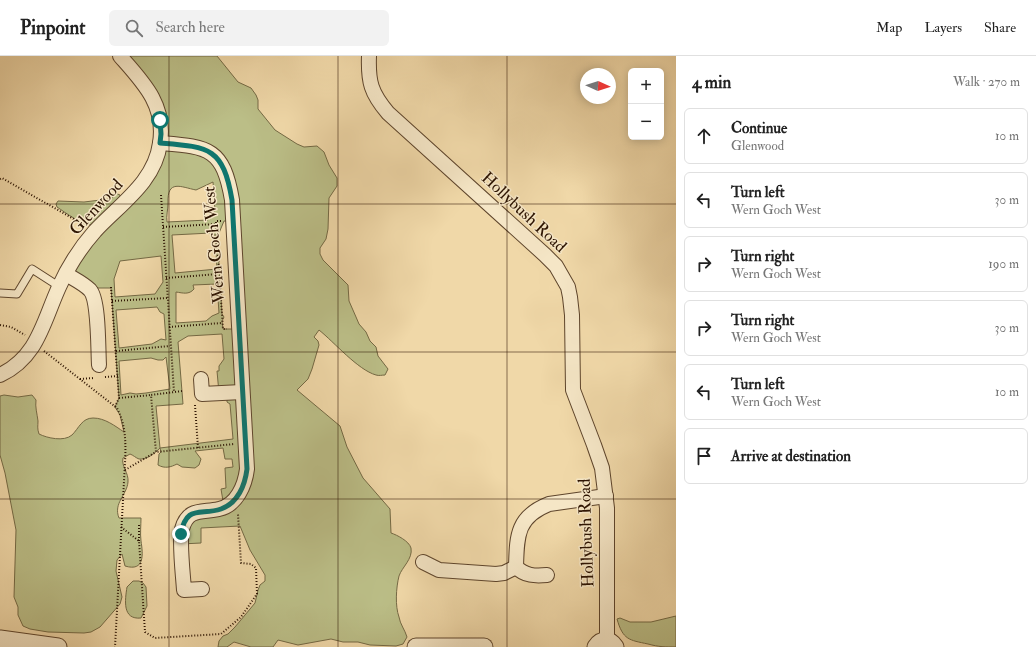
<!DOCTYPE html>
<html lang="en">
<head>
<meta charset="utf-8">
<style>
  :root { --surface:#fff; --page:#f2f2f2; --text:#222; --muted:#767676; --line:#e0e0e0 }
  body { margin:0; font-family:"IM FELL Double Pica",serif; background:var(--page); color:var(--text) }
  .controls { position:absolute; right:12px; top:12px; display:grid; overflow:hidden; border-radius:6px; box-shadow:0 2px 10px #0003 }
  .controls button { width:36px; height:36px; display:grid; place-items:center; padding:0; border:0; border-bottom:1px solid var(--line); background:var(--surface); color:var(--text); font:20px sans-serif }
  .compass { position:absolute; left:580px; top:12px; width:36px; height:36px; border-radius:50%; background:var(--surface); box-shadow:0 2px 10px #0003; rotate:93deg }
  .stop { position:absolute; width:12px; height:12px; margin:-9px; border:3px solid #0f766e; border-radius:50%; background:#fff }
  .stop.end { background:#0f766e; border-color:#fff; box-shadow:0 1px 4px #0008 }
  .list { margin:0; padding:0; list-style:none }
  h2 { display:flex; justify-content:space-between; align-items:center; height:52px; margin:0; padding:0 16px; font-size:17px }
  h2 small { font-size:13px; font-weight:400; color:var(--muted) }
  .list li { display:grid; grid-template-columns:26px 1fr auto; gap:12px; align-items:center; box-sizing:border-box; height:56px; margin:0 8px 8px; padding:0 8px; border:1px solid var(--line); border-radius:6px }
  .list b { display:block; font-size:15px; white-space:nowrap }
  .list p { margin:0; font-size:13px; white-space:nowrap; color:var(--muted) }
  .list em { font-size:13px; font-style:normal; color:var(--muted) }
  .icon { flex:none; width:22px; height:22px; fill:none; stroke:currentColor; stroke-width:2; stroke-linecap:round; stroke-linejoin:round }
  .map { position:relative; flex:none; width:676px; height:591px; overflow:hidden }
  header { display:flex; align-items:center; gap:24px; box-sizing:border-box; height:56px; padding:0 20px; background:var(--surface); border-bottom:1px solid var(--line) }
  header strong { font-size:19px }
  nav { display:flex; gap:22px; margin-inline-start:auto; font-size:14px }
  .search { width:280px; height:36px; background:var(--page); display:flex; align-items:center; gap:10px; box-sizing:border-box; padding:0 14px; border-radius:6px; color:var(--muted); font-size:15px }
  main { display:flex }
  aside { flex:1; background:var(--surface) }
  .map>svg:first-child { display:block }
  .green { fill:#bbbe87; stroke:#746944; fill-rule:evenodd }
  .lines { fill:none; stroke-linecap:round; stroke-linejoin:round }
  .service-casing { stroke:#5e452c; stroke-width:9 }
  .minor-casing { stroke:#5e452c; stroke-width:16 }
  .tertiary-casing { stroke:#5e452c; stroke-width:19 }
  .path { stroke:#2d1402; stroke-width:2; stroke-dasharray:1 2; stroke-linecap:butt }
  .service { stroke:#f5e6c6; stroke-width:7 }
  .minor { stroke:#f5e6c6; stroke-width:14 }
  .tertiary { stroke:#f5e6c6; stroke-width:17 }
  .route { stroke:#0f766e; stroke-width:5 }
  .grid { fill:none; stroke:#2d1402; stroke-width:1; stroke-opacity:0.55 }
  .labels { text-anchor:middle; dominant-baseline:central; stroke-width:3; stroke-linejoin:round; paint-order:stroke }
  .street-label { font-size:17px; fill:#2d1402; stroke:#f5e6c6 }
</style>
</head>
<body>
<header>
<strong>Pinpoint</strong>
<div class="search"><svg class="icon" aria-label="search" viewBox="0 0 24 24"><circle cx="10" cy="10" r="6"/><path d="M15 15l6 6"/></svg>Search here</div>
<nav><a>Map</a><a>Layers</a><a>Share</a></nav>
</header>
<main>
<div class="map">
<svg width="676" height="591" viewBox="0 0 676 591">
  <rect width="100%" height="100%" fill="#f0d8a8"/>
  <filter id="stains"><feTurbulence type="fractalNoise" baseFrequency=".005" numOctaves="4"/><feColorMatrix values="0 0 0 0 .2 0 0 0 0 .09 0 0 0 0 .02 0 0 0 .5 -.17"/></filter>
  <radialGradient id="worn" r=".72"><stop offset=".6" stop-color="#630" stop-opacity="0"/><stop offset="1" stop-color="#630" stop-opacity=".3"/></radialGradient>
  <g class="green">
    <path d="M120,0H217L238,26L251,32L256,39L258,44V53L275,74L297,88L304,91L317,90L324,96L329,109L337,122V130L329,142L328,173L326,183L320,192V198L323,204L348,229L349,245L356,261L359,268L366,276L370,285L376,291L378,300L388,313L385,319C382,319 379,320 376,319C358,314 334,286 319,274L314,281L318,285L319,289L312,313L308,323L297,334L340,370L347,391L363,422L390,453L391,477C397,479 409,485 411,492C413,503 402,511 399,520C396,532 395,550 399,561C400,568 405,574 407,581L403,588L396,590L370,589L358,586H343L331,583L298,589L278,584L273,591H251L234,586L227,591H218L219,585L223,580L228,578L235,571L255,547L258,534L260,529L265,525V519L250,494L240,470L201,472V487L181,488L185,466L224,451L221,433L226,432L225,412L233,411L232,403H225L223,392L195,395L201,403L199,409L195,412L182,411L177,408C171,411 165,413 158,409L159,398L161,396L160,392C155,397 147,404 139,403C136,402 133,399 130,398L123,402C121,410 129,417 128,426C127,439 113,447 119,462H141C141,469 140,477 141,485C143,498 145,516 125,510L122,498L117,504L116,515L122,541L120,548L100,571L91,576L84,577L48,576L30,573L23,570L18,559V551L14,541L16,474L5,417L0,399V340L4,339L18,341L32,339L36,344C35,351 37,357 38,365C38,370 37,372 39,378C47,382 64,386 72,379C79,372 82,362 93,362C105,362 115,370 124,376L120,359L115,351L119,342L111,232H97L66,218L147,122L160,64ZM213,126L215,155C210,156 209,158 208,164L167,166C166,160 168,154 168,147C167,123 181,131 196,134ZM224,165H232L238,273H223L222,265L224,261L222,258L217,178L219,177ZM211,177L215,179L217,213L175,217L172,179ZM161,200L163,226L155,238L115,241L114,223L120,205ZM217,228L219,257L212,260L206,265L176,267V236C183,237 189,239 194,233L193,229ZM157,251L160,256L164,258L166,284L161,283L152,288L119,292L116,254ZM222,278L224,303L219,310V315H217L219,337H227V346L230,348L233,383L160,392L156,350L183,348L178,286L188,280ZM166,301L170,333L146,337L136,338L130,337L121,339L119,305L151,302L158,304H163Z"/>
    <path d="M115,137L120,139V143L93,169C83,170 66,157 57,151L56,148L58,145L84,146L109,143L112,142Z"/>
    <path d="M133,525H139L143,527L146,531L147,550L141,562C122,564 125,544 127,531Z"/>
    <path d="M676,560V591C665,591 659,591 648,588C629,584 623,584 617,563L620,562L630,566H651Z"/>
  </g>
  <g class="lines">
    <defs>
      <path id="service" d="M0,237L17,238L32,213L60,231"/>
      <g id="minor">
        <path d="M369,0C368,26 371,37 388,57L545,199L556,210L568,231L570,241L572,259L573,334L594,389L602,412L607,452V585"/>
        <path d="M160,87C208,91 223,91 232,144L247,413C245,429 237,449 219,453C203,457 188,451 182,473C179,486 183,518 184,534L202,533"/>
        <path d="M66,218C74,223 83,227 90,234C99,244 98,293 99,309"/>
        <path d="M0,319C38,301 43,266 59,231C68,211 80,192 95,175C120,148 155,126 160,87C166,49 143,26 120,0"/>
        <path d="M201,323L202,338L242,336"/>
        <path d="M423,506L439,514L496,518L504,517L516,511C525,520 535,520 547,519"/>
        <path d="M516,511C517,481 516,461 549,448L606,440"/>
      </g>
      <g id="tertiary">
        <path d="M0,583L58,591"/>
        <path d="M416,591H484"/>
        <path d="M596,591C601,583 610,583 615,591"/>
      </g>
    </defs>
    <use href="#service" class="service-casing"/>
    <use href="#minor" class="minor-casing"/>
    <use href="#tertiary" class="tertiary-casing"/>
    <g class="path">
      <path d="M0,123L2,122L84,169"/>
      <path d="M161,139L174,336"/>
      <path d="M221,165H216V168L223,273H227"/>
      <path d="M163,171L216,168"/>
      <path d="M166,222L219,218"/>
      <path d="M111,231L119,342L115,351"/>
      <path d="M112,245L167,242"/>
      <path d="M0,269L11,271L25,279"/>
      <path d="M169,271L222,267"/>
      <path d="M44,295L117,352C126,369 126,388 125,407L115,591"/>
      <path d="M116,295L170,290"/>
      <path d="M105,321L118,320"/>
      <path d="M80,323L94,322"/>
      <path d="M182,335L151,339L156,396L234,388"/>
      <path d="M119,342L151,339"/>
      <path d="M195,349L198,392"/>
      <path d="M125,414L156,396"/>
      <path d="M139,469V485"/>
      <path d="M121,471L139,485L145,576L155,582L221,578L241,561L257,538L256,512L251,508L241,507L238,458"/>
    </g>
    <use href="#service" class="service"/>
    <use href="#minor" class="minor"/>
    <use href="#tertiary" class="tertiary"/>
  </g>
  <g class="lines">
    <path class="route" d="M160,64L161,78L160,87C209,91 223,91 232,144L247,413C245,429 238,447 221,453C201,460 186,448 181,478"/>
  </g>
  <path class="grid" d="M169,0V591M338,0V591M507,0V591M0,148H676M0,296H676M0,443H676"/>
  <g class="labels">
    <g class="street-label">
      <text transform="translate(96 151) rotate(-47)">Glenwood</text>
      <text transform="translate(524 156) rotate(43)">Hollybush Road</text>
      <text transform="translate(214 189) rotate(-95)">Wern Goch West</text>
      <text transform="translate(586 477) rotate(-92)">Hollybush Road</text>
    </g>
  </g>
  <rect width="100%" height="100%" filter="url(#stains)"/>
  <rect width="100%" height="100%" fill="url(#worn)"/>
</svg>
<div class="controls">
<button>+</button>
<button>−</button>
</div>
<svg class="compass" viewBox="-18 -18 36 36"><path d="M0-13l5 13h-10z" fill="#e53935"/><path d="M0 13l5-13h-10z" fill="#767676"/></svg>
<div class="stop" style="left:160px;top:64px"></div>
<div class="stop end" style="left:181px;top:478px"></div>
</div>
<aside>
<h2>4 min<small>Walk · 270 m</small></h2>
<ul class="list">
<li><svg class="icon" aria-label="ahead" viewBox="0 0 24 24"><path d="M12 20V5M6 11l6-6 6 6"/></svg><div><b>Continue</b><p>Glenwood</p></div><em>10 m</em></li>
<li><svg class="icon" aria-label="left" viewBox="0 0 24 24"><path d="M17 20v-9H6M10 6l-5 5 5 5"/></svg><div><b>Turn left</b><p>Wern Goch West</p></div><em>30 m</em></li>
<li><svg class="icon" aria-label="right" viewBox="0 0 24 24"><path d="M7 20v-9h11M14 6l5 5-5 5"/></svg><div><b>Turn right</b><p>Wern Goch West</p></div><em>190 m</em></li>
<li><svg class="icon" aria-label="right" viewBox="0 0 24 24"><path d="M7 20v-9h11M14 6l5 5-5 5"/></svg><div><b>Turn right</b><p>Wern Goch West</p></div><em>30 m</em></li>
<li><svg class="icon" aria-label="left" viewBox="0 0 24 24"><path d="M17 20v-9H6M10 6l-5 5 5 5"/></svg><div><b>Turn left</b><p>Wern Goch West</p></div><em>10 m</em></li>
<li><svg class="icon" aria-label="arrive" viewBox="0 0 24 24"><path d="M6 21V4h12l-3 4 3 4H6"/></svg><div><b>Arrive at destination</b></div></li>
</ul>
</aside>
</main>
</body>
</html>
